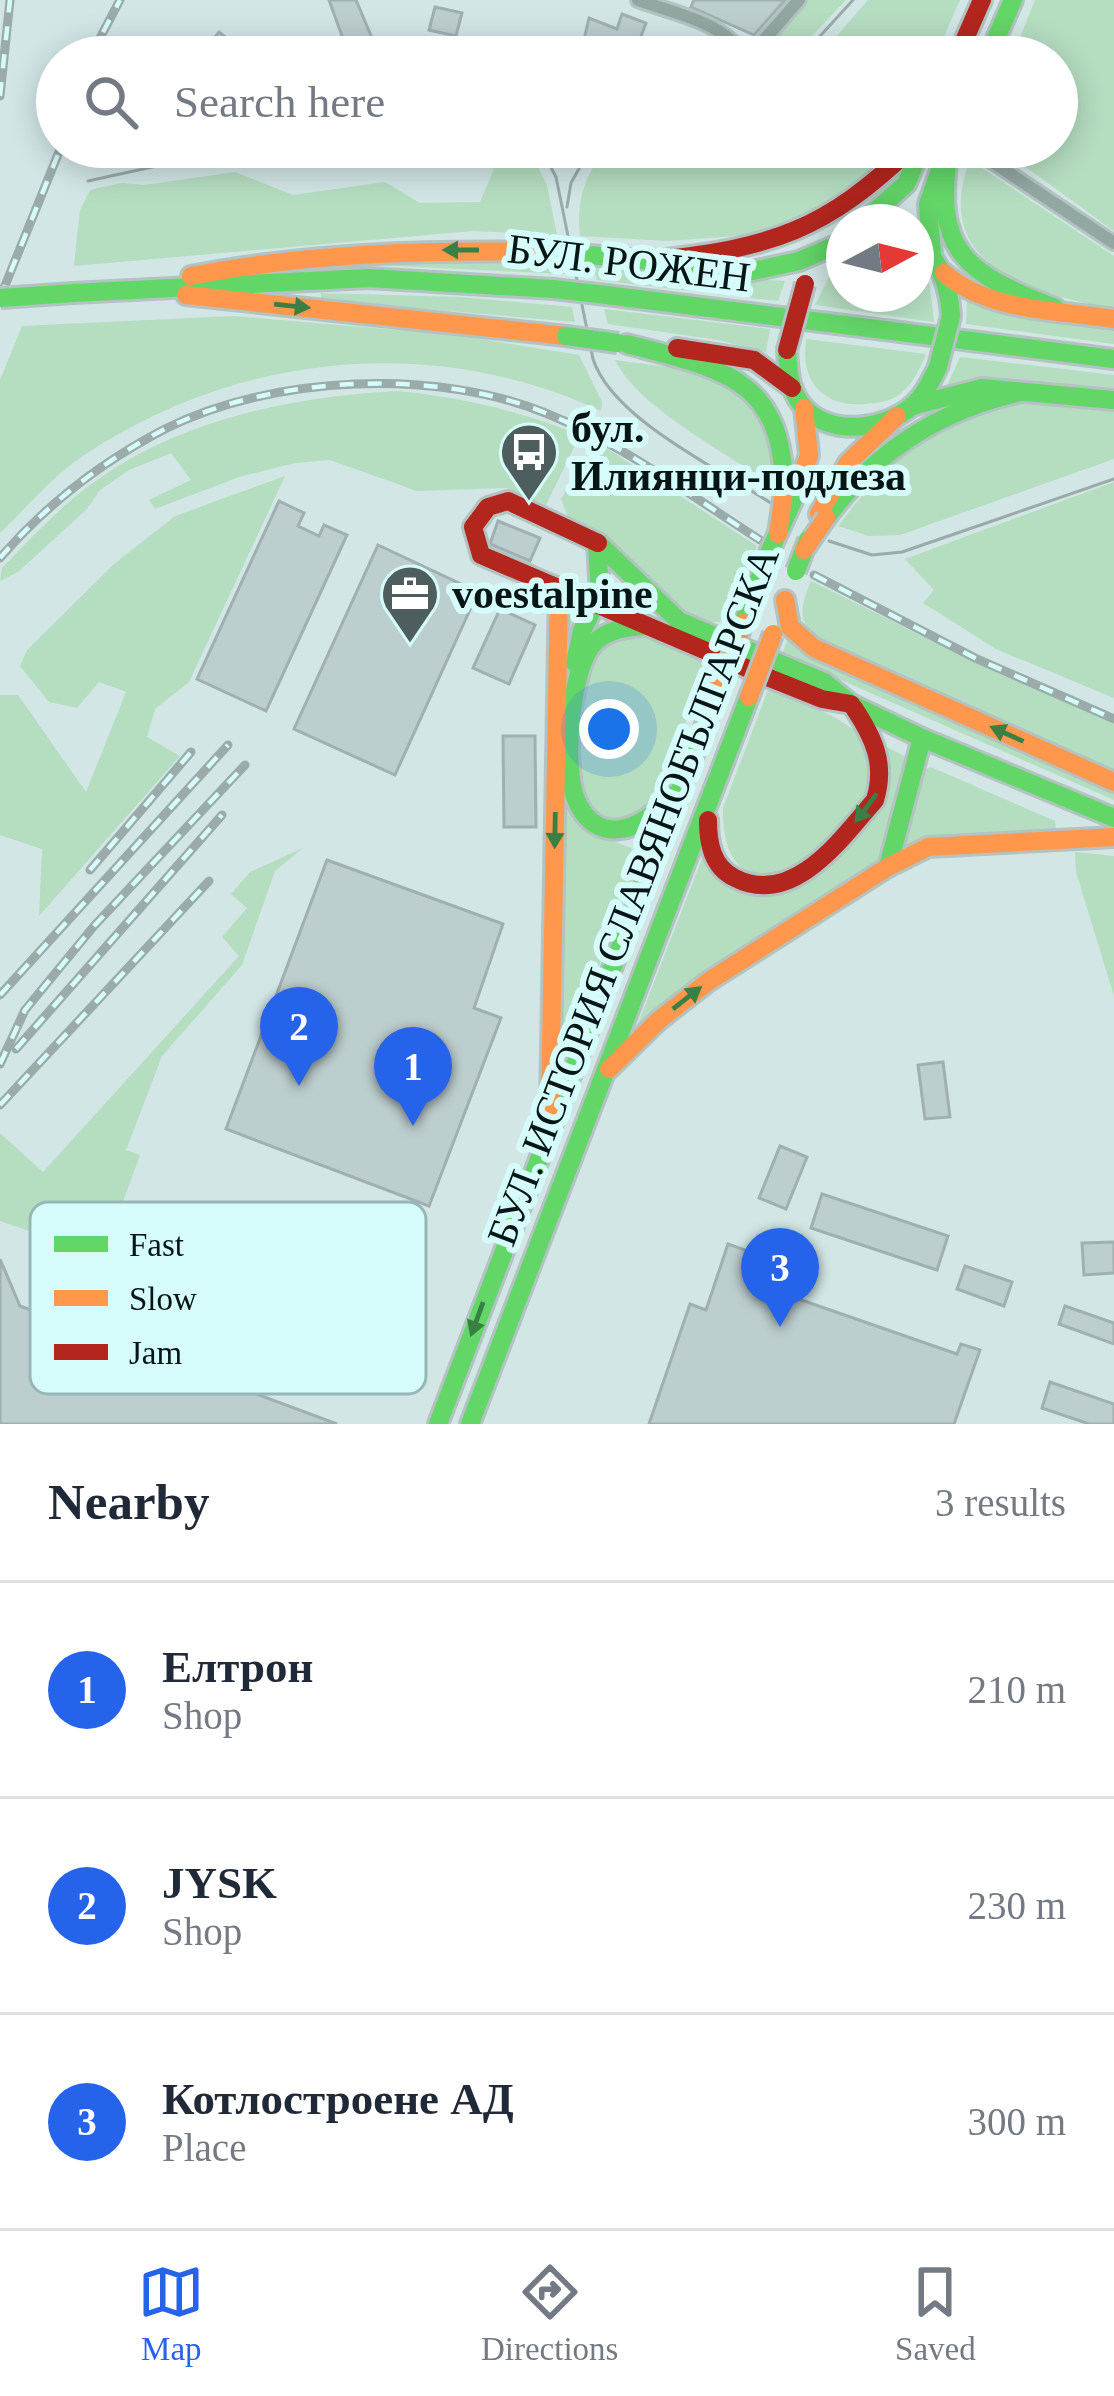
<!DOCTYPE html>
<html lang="en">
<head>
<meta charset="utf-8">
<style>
  :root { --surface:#fff; --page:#f2f2f3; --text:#1f2937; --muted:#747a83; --line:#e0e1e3; --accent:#2563eb }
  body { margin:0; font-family:Georgia,serif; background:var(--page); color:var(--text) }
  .compass { position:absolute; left:826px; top:204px; width:108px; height:108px; border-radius:50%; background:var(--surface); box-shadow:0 6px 30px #0003; rotate:83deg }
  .you { position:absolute; left:609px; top:729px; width:42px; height:42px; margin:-30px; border:9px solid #fff; border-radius:50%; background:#1a73e8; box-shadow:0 0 0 18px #1a73e833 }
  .badge { display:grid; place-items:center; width:78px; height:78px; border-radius:50%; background:var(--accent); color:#fff; font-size:39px; font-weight:700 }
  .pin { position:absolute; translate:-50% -99px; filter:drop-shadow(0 3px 6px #0008) }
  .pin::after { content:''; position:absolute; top:63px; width:42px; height:36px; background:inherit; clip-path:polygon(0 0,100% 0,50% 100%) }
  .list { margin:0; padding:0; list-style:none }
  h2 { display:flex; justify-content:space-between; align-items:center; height:156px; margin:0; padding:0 48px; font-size:51px }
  h2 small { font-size:39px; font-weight:400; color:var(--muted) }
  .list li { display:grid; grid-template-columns:78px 1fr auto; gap:36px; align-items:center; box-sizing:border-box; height:216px; padding:0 48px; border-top:3px solid var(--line) }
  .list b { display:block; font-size:45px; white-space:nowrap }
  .list p { margin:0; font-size:39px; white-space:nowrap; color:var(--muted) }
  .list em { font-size:39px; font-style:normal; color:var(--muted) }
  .icon { flex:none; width:66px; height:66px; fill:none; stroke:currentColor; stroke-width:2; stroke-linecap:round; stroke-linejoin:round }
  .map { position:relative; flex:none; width:1114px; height:1424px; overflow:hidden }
  .search { position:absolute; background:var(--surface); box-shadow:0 6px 30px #0003; left:36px; right:36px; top:36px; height:132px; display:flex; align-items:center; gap:30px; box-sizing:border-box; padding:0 42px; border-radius:66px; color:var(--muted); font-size:45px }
  .sheet { height:804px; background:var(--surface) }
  nav { display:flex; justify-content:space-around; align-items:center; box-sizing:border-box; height:168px; border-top:3px solid var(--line); background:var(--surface); font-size:33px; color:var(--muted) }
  nav a { display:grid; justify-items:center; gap:6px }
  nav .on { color:var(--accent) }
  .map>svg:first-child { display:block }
  .green { fill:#b5ddc0 }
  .building { fill:#bdcecf; stroke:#a0b0b1; stroke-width:3 }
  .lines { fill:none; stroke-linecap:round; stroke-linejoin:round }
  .street-casing { stroke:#b2c3c2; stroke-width:18 }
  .fast-casing { stroke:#b2c3c2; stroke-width:24 }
  .slow-casing { stroke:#b2c3c2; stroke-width:24 }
  .jam-casing { stroke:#b2c3c2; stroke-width:24 }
  .street { stroke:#92a7a2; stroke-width:12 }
  .fast { stroke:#63d668; stroke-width:18 }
  .slow { stroke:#ff974d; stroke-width:18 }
  .jam { stroke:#b3261e; stroke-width:18 }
  .tram { stroke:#9aaba9; stroke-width:3 }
  .rail-casing { stroke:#9aaba9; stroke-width:9 }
  .rail { stroke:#d5fcfb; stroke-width:4.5; stroke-dasharray:14; stroke-linecap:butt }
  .fast-bridge-casing { stroke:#b2c3c2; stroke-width:24; stroke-linecap:butt }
  .slow-bridge-casing { stroke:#b2c3c2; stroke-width:24; stroke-linecap:butt }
  .jam-bridge-casing { stroke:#b2c3c2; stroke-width:24; stroke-linecap:butt }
  .fast-bridge { stroke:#63d668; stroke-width:18 }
  .slow-bridge { stroke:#ff974d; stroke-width:18 }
  .jam-bridge { stroke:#b3261e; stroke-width:18 }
  .oneway { fill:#3a7f43 }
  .labels { text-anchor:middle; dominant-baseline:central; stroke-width:12; stroke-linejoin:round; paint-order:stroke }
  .street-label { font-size:42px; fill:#071515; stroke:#d5fcfb }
  .poi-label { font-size:42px; font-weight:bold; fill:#071515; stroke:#d5fcfb; text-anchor:start }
  .key { fill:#d5fcfb; stroke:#97b7b6; stroke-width:3 }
  .key-label { font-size:33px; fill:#071515 }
</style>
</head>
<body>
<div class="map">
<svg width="1114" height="1424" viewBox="0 0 1114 1424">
  <rect width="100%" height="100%" fill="#d1e6e5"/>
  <g class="green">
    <path d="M803,0H846L792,57H753Z"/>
    <path d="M868,0H960L935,57H860L823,52Z"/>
    <path d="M1035,0H1114V231L998,147H1057V57H1012Z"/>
    <path d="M503,147H526L530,151L547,185L557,235L473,231L74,266L80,210L90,190L122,183L144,185L235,172L293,195L385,182L420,203L480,202Z"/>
    <path d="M607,147H896L865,182L796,219L749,235L669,241L580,236C576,200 585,175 607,147Z"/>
    <path d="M970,160L1114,256V309C1033,294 929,266 970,160Z"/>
    <path d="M419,259L563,264L565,274L330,263Z"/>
    <path d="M844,261V294H916V265L930,285L934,322L815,305L829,277Z"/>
    <path d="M594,268L785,281L778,301L597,280Z"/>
    <path d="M321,293L460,297L572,307L575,322L321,300Z"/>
    <path d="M967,298L1014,312L1114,329V344L966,324Z"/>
    <path d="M604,309L770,329L766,352L718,340L608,324Z"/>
    <path d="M233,316L456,335L579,355L602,402L601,411C431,332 235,353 80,458C51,478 26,508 0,533V380L22,326Z"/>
    <path d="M806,339L926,354C920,368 913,384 900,394C890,402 877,403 864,404C822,407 800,381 806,339Z"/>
    <path d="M960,357L1114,375V393L969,381L947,386Z"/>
    <path d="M615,360C674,369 755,369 775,439C779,453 777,473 777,487C731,456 638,408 615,360Z"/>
    <path d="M396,391C461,397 520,411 580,435L546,505L506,488L417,491L330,460L295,463L239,477L155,509L149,500L191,480L171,453L129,470L99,491L87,509L18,572L0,581L2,568C29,540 58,509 90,485C177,420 290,397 396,391Z"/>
    <path d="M1021,403L1114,412V459L900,535L869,536L838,526C875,477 917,434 974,409C988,404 1007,405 1021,403Z"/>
    <path d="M597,442L757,546L730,610L720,622C677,624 646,572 616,546C603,534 584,526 568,517L561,499Z"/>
    <path d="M285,476L189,682L155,709L147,737L180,756L39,916L42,849L0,835V695H18L86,792L126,692L99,682L77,708L49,702L20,666L27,650L114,564L175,516Z"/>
    <path d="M1114,482V698L996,649L923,603L934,590L905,559Z"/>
    <path d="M811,581L989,669L1114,722V776L822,641C796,624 800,607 811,581Z"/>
    <path d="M576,607L582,616L569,651L565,788C574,827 596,834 631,848L637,868L558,1072L565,619L571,608Z"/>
    <path d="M639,634L707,663L657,800L633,820C618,820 601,818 590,805C568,779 573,676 595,649C605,637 624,636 639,634Z"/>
    <path d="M787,640L812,657L1114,791V800L782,654Z"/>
    <path d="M768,690C798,703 847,715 866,743C911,808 721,964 723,808Z"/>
    <path d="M885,746L910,759L887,851L878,867C797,928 700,960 632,1039L705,851C764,957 839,847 885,794L890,780Z"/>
    <path d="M931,767L1055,821L1056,829L1052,835L936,837L902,846L924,770Z"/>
    <path d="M303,848L275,871L242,965L162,1056L126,1150L140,1155L103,1256L0,1221V1133L43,1172L239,956L222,937L247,908L231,894L250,872Z"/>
    <path d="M1075,852L1114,856V996L1076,872Z"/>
  </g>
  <g class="building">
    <path d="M329,0H356L380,57H345L341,48L346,47Z"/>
    <path d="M694,0H785L754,35L691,7Z"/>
    <path d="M435,7L462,13L456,36L429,30Z"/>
    <path d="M622,14L646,23L633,57H580L589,18L617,29Z"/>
    <path d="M219,32L241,50L236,57H199Z"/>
    <path d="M279,501L304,513L298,526L319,536L324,525L347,535L266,711L197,679Z"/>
    <path d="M498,521L540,538L530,561L490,544Z"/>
    <path d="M378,545L478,592L395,775L294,729Z"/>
    <path d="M500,609L535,625L509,684L473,668Z"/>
    <path d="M503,736H535L536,827H504Z"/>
    <path d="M327,860L503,924L474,1008L501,1018L429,1206L226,1129Z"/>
    <path d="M943,1062L950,1117L925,1119L918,1065Z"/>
    <path d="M780,1146L807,1157L786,1209L759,1198Z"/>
    <path d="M822,1194L948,1236L937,1270L811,1228Z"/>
    <path d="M1114,1242V1273L1084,1275L1082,1243Z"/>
    <path d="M728,1244L793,1267L784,1294L957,1354L961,1344L980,1350L954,1424H649L690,1304L706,1310Z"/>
    <path d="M0,1259L20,1306L337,1424H0Z"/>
    <path d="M965,1266L1012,1282L1004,1306L957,1289Z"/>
    <path d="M1065,1306L1114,1323V1344L1059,1324Z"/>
    <path d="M1050,1382L1114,1404V1424H1089L1042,1408Z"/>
  </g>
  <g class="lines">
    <defs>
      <g id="street">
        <path d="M638,0C675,14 724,21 744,57"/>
        <path d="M749,57L799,0"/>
        <path d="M970,147L1114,243"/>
      </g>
      <g id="fast">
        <path d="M988,57L1013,0"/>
        <path d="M949,149C933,252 965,273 1055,308"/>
        <path d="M863,222L906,184L922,147"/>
        <path d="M916,241C941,261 949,285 951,316"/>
        <path d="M932,254L928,204L939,173"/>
        <path d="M601,256L753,271L799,261L834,246"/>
        <path d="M73,293L369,278L553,289"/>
        <path d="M607,295L1114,359"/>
        <path d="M627,344C723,369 784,378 784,492"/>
        <path d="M787,350C788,368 789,389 801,404C826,437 883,431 912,406C924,396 931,381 938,367"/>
        <path d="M912,406L982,388L1114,400"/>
        <path d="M826,518C874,453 938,411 1017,393"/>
        <path d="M598,543L679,621L824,682L851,704L922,738L1114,818"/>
        <path d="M743,623L769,553"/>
        <path d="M646,626C627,627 608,629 594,643C570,668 563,765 575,797C595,849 644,831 670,796"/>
        <path d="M575,663L582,631L600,594L597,543"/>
        <path d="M888,867L922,738"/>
        <path d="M438,1424L720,686"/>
        <path d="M470,1424L749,697"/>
      </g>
      <g id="slow">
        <path d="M944,273C989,312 1057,310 1114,319"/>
        <path d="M191,276C309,253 426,250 546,252"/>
        <path d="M186,295L566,336"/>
        <path d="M794,498L809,455L804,408"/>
        <path d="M819,514L848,463L897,416"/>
        <path d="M785,600L790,627L814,648L1114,782"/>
        <path d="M609,1069L659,1020L709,981L888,867L928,847L1114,837"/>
        <path d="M550,1111L559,587"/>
      </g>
      <g id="jam">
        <path d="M957,57L982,0"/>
        <path d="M655,260C772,248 826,230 912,147"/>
        <path d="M677,348L754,360L792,388"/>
        <path d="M598,543L508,501L488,507L473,527L481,555L772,679L822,699L851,704"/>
        <path d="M708,820C708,843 712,867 735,878C793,908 842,838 875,800C886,764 874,738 854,708"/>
      </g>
    </defs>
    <use href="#street" class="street-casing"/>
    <use href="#fast" class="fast-casing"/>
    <use href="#slow" class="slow-casing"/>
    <use href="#jam" class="jam-casing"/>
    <use href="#street" class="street"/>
    <use href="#fast" class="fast"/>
    <use href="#slow" class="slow"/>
    <use href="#jam" class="jam"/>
    <g class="tram">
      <path d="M801,57L853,0"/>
      <path d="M540,147L556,177L593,359C612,419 721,470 774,505"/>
      <path d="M88,181L244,147"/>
      <path d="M567,207L571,183L591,147"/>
      <path d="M829,541L872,555L902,552L1114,479"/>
    </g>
    <defs>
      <g id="rail">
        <path d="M90,57L120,0"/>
        <path d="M0,96L10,0"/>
        <path d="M0,298L61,147"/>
        <path d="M0,558C46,505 103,461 165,429C272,375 438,368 548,414C624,445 691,496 760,540"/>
        <path d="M814,575L975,658L1114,719"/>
        <path d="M90,870L191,752"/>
        <path d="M0,995L228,745"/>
        <path d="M16,1049L222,815"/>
        <path d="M0,1064L25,1010L94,926L245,765"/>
        <path d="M0,1105L209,881"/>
      </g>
    </defs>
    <use href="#rail" class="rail-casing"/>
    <use href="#rail" class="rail"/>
    <defs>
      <g id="fast-bridge">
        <path d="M546,252L601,256"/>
        <path d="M553,289L607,295"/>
        <path d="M0,298L73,293"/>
        <path d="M566,336L618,343"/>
        <path d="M938,367L951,316"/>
        <path d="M769,553L794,498"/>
        <path d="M796,571L808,540"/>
      </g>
      <g id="slow-bridge">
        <path d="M778,534L784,492"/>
        <path d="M804,550L826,518"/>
        <path d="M720,686L743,623"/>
        <path d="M749,697L773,634"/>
      </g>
      <path id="jam-bridge" d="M787,350L805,284"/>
    </defs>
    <use href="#fast-bridge" class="fast-bridge-casing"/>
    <use href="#slow-bridge" class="slow-bridge-casing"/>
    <use href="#jam-bridge" class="jam-bridge-casing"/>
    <use href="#fast-bridge" class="fast-bridge"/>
    <use href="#slow-bridge" class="slow-bridge"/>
    <use href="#jam-bridge" class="jam-bridge"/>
  </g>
  <defs><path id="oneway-solid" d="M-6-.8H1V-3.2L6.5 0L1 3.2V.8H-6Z" transform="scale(3)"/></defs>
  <g class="oneway">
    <use href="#oneway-solid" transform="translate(461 250) rotate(-180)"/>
    <use href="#oneway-solid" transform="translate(292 306) rotate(6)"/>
    <use href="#oneway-solid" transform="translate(1007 734) rotate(-156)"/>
    <use href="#oneway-solid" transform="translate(866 808) rotate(127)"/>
    <use href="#oneway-solid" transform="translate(555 830) rotate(91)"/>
    <use href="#oneway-solid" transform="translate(687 998) rotate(-38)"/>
    <use href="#oneway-solid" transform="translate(477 1319) rotate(110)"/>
  </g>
  <defs>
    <symbol id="bus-pin" viewBox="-11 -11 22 30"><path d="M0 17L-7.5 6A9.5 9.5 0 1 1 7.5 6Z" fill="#4e5e5e" stroke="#d5fcfb"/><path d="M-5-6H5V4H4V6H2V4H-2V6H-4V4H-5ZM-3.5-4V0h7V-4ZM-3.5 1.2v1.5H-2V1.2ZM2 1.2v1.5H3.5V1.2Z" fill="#fff"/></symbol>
    <symbol id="office-pin" viewBox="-11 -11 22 30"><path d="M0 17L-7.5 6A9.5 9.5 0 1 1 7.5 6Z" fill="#4e5e5e" stroke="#d5fcfb"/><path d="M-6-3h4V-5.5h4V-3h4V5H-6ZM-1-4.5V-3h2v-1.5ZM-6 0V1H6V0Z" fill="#fff"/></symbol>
  </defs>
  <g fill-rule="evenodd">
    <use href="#bus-pin" x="496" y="419" width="66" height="90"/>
    <use href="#office-pin" x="377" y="561" width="66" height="90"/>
  </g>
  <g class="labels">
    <g class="street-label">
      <text transform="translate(629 263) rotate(7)">БУЛ. РОЖЕН</text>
      <text transform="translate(633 896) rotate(-69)">БУЛ. ИСТОРИЯ СЛАВЯНОБЪЛГАРСКА</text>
    </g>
    <g class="poi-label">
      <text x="571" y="428">бул.<tspan x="571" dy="48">Илиянци-подлеза</tspan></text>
      <text x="452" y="594">voestalpine</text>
    </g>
  </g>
  <rect x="30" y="1202" width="396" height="192" rx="18" class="key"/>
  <rect x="54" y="1236" width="54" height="16" fill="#63d668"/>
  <rect x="54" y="1290" width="54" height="16" fill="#ff974d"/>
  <rect x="54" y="1344" width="54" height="16" fill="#b3261e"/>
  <g class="key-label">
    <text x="129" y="1256">Fast</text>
    <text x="129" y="1310">Slow</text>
    <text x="129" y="1364">Jam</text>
  </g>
</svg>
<svg class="compass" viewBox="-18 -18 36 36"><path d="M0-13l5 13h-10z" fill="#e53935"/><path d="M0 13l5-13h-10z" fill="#747a83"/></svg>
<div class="you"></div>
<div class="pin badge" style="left:413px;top:1126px">1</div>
<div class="pin badge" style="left:299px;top:1086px">2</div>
<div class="pin badge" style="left:780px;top:1327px">3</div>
<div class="search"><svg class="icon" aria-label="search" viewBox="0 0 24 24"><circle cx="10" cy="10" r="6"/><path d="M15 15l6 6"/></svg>Search here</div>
</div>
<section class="sheet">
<h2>Nearby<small>3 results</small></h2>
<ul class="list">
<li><span class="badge">1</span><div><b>Елтрон</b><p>Shop</p></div><em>210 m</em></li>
<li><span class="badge">2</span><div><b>JYSK</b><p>Shop</p></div><em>230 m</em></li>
<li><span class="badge">3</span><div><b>Котлостроене АД</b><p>Place</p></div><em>300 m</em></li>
</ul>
</section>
<nav>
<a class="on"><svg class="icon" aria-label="map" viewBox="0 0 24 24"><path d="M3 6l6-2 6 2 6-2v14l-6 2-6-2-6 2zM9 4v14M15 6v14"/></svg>Map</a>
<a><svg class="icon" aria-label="directions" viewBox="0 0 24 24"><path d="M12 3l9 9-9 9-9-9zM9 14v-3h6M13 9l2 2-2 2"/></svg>Directions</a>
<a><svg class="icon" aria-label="saved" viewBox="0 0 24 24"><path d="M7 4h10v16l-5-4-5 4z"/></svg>Saved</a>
</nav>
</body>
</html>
